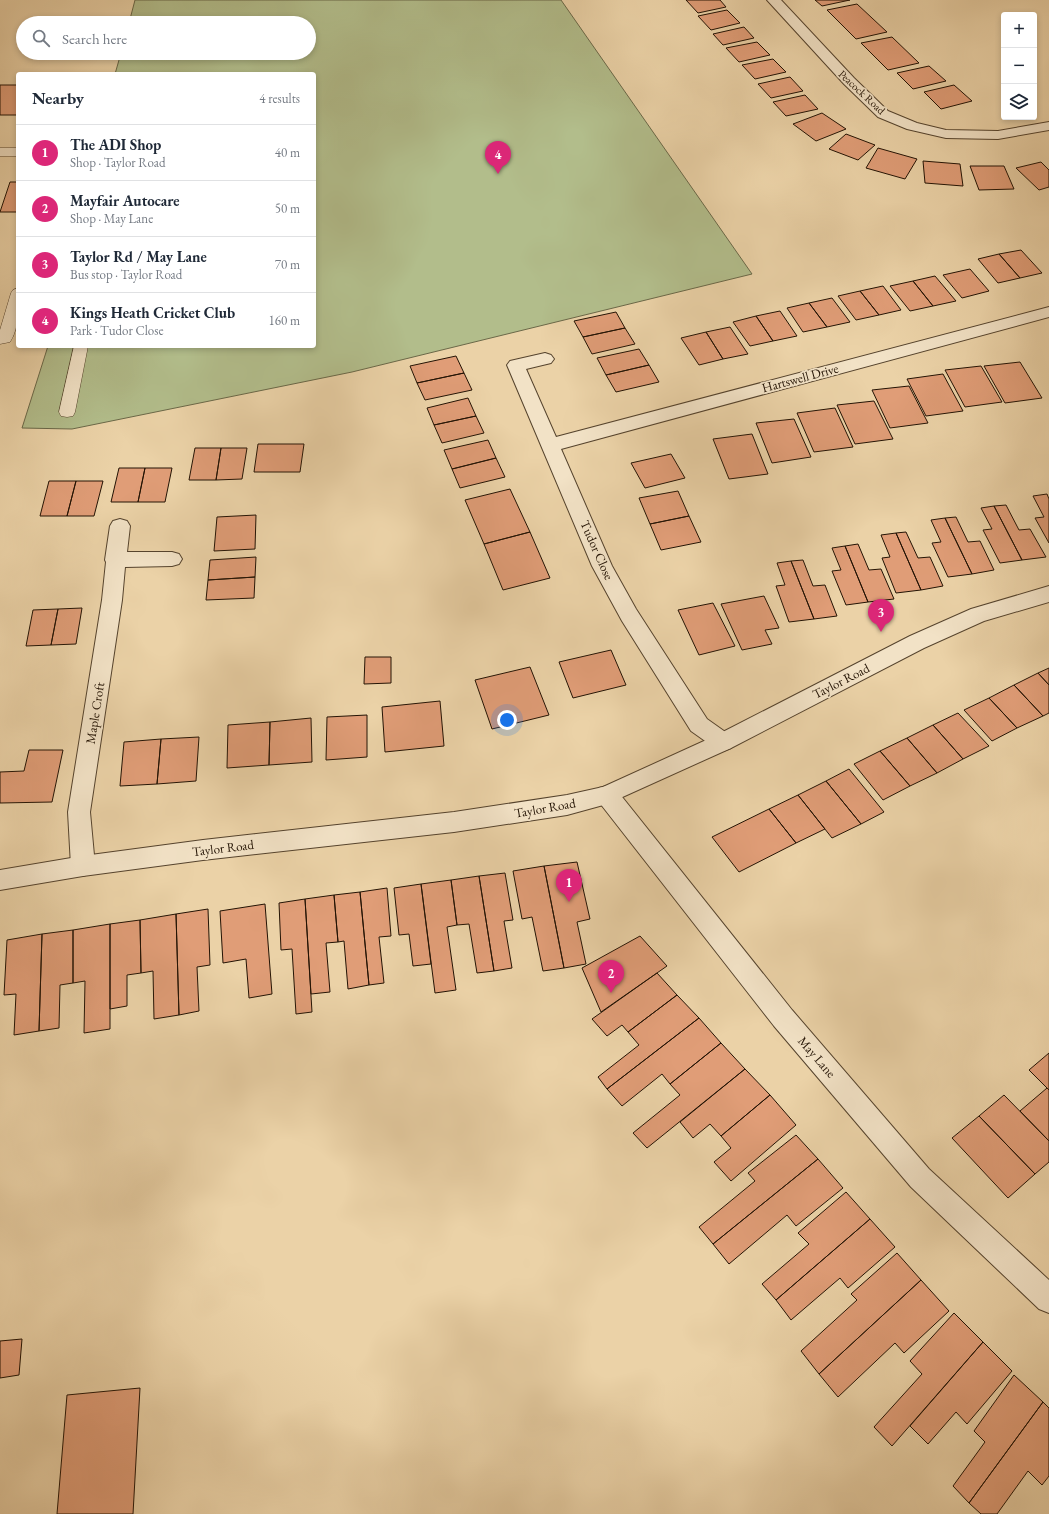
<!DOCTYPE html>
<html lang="en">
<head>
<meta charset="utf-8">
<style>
  body { margin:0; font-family:"EB Garamond",serif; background:#f6f6f7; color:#1f2937 }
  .controls { position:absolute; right:12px; top:12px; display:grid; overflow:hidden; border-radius:4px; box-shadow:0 2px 6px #0003 }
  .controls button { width:36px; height:36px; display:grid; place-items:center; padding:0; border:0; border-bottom:1px solid #e0e1e3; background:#fff; color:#1f2937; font:20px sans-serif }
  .you { position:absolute; left:507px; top:720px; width:14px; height:14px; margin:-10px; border:3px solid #fff; border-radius:50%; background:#1a73e8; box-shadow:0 0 0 6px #1a73e833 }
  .badge { display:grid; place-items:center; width:26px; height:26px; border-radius:50%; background:#db2777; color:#fff; font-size:13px; font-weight:700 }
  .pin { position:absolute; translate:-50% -33px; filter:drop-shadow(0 1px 2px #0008) }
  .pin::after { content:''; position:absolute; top:21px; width:14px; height:12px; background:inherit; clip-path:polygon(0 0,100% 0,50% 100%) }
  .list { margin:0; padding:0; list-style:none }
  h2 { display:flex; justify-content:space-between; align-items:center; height:52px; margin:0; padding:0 16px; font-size:17px }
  h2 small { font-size:13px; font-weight:400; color:#747a83 }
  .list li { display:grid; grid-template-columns:26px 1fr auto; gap:12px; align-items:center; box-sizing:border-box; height:56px; padding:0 16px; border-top:1px solid #e0e1e3 }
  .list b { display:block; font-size:15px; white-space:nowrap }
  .list p { margin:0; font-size:13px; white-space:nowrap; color:#747a83 }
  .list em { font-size:13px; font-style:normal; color:#747a83 }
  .icon { flex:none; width:22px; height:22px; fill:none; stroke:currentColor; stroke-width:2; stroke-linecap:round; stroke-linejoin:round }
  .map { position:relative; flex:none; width:1049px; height:1514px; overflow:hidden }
  .search { position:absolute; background:#fff; box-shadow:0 2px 6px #0003; left:16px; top:16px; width:300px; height:44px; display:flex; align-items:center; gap:10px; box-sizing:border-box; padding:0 14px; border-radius:22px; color:#747a83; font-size:15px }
  .panel { position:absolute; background:#fff; box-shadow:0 2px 6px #0003; left:16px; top:72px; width:300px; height:276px; border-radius:4px }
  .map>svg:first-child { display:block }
</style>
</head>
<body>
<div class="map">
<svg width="1049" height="1514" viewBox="0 0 1049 1514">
  <rect width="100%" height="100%" fill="#ebd2a7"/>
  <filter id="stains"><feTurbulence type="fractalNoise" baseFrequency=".005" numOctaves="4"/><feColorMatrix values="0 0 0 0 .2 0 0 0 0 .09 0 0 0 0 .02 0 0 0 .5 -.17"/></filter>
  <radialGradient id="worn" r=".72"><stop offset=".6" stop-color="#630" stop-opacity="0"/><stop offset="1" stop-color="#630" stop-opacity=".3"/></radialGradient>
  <path fill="#b2bd8b" stroke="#6a6848" d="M135 0H561L752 274 352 372 72 429 22 428 48 346H314V74H115L121 53H309V23H129Z"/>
  <path fill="#e09d77" stroke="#231304" d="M686 0H720L726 7 698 13Z
    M815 0H850L822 6Z
    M857 4 887 32 856 39 827 10Z
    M727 10 740 23 711 30 698 16Z
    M744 27 754 38 723 45 713 34Z
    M892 37 919 63 888 70 861 43Z
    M757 42 770 55 739 62 726 48Z
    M773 59 786 72 755 79 742 65Z
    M929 66 946 81 913 89 897 73Z
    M790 77 803 91 771 98 758 84Z
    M0 85H18V115H0Z
    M954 85 972 101 941 109 924 92Z
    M805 95 818 109 786 116 773 102Z
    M822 113 846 129 816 141 793 124Z
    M846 134 875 145 858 160 829 149Z
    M878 148 917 159 905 179 866 168Z
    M923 161 960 164 963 186 925 183Z
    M1041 162 1049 170V187L1039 190 1016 168Z
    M970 166H1004L1014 189 979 190Z
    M10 182H18V212H0Z
    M1021 250 1042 273 1020 278 999 254Z
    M999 254 1020 278 998 283 978 259Z
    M970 269 989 291 962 298 943 275Z
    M935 276 956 301 933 306 913 281Z
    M913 281 933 306 910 311 890 286Z
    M883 286 901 310 879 315 860 291Z
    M860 291 879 315 856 320 838 296Z
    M832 298 850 322 827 327 809 303Z
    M809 303 827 327 803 332 787 308Z
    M780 311 797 336 773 341 756 316Z
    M616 312 625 328 583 337 574 321Z
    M756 316 773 341 750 346 733 322Z
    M730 327 748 354 723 359 706 332Z
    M625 328 635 344 592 354 583 337Z
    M706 332 723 359 699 365 681 338Z
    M639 349 649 365 606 375 597 358Z
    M456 356 464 373 417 383 410 366Z
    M1020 362 1042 398 1005 403 984 366Z
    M649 365 659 382 616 392 606 375Z
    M981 366 1002 402 965 407 945 370Z
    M464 373 472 390 425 400 417 383Z
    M943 374 963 411 926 416 907 379Z
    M909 386 928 423 890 428 872 390Z
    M468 398 476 416 434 425 427 408Z
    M874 401 893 439 855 444 837 405Z
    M835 408 853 447 814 452 797 413Z
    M476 416 484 433 442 443 434 425Z
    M794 419 811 457 772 463 756 423Z
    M752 434 768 474 729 479 713 439Z
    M488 440 496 458 452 469 444 450Z
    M258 444H304L300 472H254Z
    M195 448H221L216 480H189Z
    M221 448H247L242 479 216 480Z
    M671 454 685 478 645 488 631 463Z
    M496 458 505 477 460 488 452 469Z
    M119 468H145L138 502H111Z
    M145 468H172L165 502H138Z
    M49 481H76L67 516H40Z
    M76 481H103L94 516H67Z
    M510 489 530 532 484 544 465 500Z
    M678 491 689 516 650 524 639 498Z
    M1047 494 1049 499V543L1035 518 1044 517 1033 496Z
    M1006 505 1019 530 1030 529 1046 557 1022 560 994 506Z
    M994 506 1022 560 1000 563 983 530 992 529 981 508Z
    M256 515 255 549 214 551 217 517Z
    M689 516 701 542 661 550 650 524Z
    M956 517 968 542 980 541 994 570 972 574 945 518Z
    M945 518 972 574 948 577 932 543 941 542 931 520Z
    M530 532 550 578 503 590 484 544Z
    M906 532 918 558 930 557 943 586 921 590 896 533Z
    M896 533 921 590 896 593 882 558 890 557 881 535Z
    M858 544 869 570 881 569 894 599 868 602 845 546Z
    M845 546 868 602 846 605 832 571 841 570 832 548Z
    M256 557 255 577 208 580 210 560Z
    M803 560 813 586 825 585 837 616 814 619 791 561Z
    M791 561 814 619 789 622 776 586 785 585 777 563Z
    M255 577 254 598 206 600 208 580Z
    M764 596 779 628 765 630 772 644 742 650 721 604Z
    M713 603 735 646 699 655 678 610Z
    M82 608 76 644 51 645 58 609Z
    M58 609 51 645 26 646 33 610Z
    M611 650 626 685 573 698 559 662Z
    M365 657H391V683L364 684Z
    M530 667 549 715 492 729 475 680Z
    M1049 668V685L1038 673Z
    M1038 673 1049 685V713L1043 716 1014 685Z
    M1014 685 1043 716 1017 728 989 698Z
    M989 698 1017 728 992 741 964 710Z
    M440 701 444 746 385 752 382 707Z
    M958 713 989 746 963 759 933 725Z
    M367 715V757L326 760 327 717Z
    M311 718 312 762 269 765 270 722Z
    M270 722 269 765 227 768 228 725Z
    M933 725 963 759 937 773 907 738Z
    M199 737 196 781 157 784 161 739Z
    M907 738 937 773 910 786 880 751Z
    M161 739 157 784 120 786 124 742Z
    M29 750H63L52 802 0 803V772L24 771Z
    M880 751 910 786 883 800 854 764Z
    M849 769 884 812 861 824 826 781Z
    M826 781 861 824 832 838 798 795Z
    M798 795 825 829 796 843 769 809Z
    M769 809 796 843 739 872 712 837Z
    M577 862 590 919 577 922 586 964 564 968 544 866Z
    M544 866 564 968 543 971 532 917 522 919 513 871Z
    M505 873 513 920 504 921 512 968 494 971 479 876Z
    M479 876 494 971 477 973 469 924 457 925 451 880Z
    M451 880 457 925 447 927 456 990 435 993 421 884Z
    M421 884 431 964 413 966 409 934 399 935 394 888Z
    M387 888 391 936 379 937 384 983 369 985 360 892Z
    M360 892 369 985 348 989 344 941 338 942 334 895Z
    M334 895 338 942 326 943 330 992 311 994 305 899Z
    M305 899 312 1012 296 1014 292 949 281 950 279 903Z
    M265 904 272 994 249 998 246 959 223 963 220 911Z
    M208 909 210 965 197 967 199 1011 179 1015 176 914Z
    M176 914 179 1015 154 1019 153 971 141 973 140 920Z
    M140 920 141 973 127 975V1006L110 1009V924Z
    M110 924V1029L84 1033 85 981 73 983V930Z
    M73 930V983L60 985 59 1028 39 1031 42 934Z
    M42 934 39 1031 14 1035 16 994 4 995 7 940Z
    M640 936 667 966 601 1012 582 968Z
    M657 973 677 995 628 1032 622 1025 607 1036 592 1019Z
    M677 995 699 1018 607 1089 598 1077 639 1045 628 1032Z
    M699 1018 721 1043 670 1084 662 1074 622 1106 607 1089Z
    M721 1043 745 1069 647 1148 633 1133 680 1095 670 1084Z
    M1049 1053V1090L1029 1070Z
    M745 1069 770 1095 721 1136 710 1124 693 1138 680 1122Z
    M1047 1088 1049 1090V1141L1020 1111Z
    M770 1095 796 1125 731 1181 714 1162 731 1148 721 1136Z
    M1004 1095 1049 1141V1162L1035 1174 979 1116Z
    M979 1116 1035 1174 1008 1198 952 1138Z
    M796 1135 818 1159 713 1244 699 1227 755 1181 748 1173Z
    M818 1159 843 1188 796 1226 787 1215 729 1264 713 1244Z
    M846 1192 870 1219 776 1300 762 1284 809 1244 798 1233Z
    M870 1219 895 1247 848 1288 840 1278 791 1320 776 1300Z
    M897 1253 921 1280 819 1374 801 1351 857 1300 851 1294Z
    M921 1280 949 1311 904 1353 895 1343 838 1397 819 1374Z
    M954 1313 983 1342 892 1446 874 1427 922 1374 910 1361Z
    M22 1339 19 1375 0 1378V1341Z
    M983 1342 1012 1371 967 1424 956 1412 928 1444 910 1426Z
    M1014 1375 1043 1402 969 1503 953 1486 985 1442 974 1431Z
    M140 1388 133 1514H57L67 1395Z
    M1043 1402 1049 1408V1476L1042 1485 1028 1471 997 1514H981L969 1503Z"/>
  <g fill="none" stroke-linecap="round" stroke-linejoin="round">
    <defs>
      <path id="service" d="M0 148H18V156H0Z
        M18 288C18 306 20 327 10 342L0 344V330L11 293 13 290Z
        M74 346H88L75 412 73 416 67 417 61 416 59 412Z"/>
      <path id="minor" d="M767 0H781L854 78 888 111 917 123 946 130 998 131 1049 122V130L998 139 946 138 907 129 878 117 844 84Z
        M1049 307V317L561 449 612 566 636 609 707 719 731 736 734 742 731 748 723 751 715 748 691 731 622 621 592 566 507 365 510 361 545 353 551 355 554 359 551 363 526 369 556 437Z
        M120 519 127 521 130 526 127 552H172L179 554 182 559 179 564 172 566 125 567 122 600 90 812 95 866 91 873 83 876 75 873 71 866 68 812 102 600 106 562 105 560 110 526 113 521Z
        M607 786 615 788 792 1010 929 1169 1049 1280V1313L1039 1309 911 1187 774 1026 599 802 596 795 599 788Z"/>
      <path id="tertiary" d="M1049 586V602L984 621 924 648 731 748 607 804 567 815 454 832 203 860 83 876 0 890V870L83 856 203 840 454 812 567 795 603 787 715 736 910 636 971 609Z"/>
    </defs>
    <use href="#service" stroke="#55432d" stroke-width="1"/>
    <use href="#minor" stroke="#55432d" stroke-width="2"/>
    <use href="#tertiary" stroke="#55432d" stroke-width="2"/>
    <use href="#service" fill="#f2e2c6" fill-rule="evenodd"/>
    <use href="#minor" fill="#f2e2c6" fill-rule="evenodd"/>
    <use href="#tertiary" fill="#f2e2c6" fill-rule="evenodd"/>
  </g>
  <g text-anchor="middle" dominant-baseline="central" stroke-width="3.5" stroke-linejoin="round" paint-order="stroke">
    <g font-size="11" fill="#231304" stroke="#f2e2c6">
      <text transform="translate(862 92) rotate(43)">Peacock Road</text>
    </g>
    <g font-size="13" fill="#231304" stroke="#f2e2c6">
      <text transform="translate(800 378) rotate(-15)">Hartswell Drive</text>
      <text transform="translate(597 550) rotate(66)">Tudor Close</text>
      <text transform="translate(841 681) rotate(-27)">Taylor Road</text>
      <text transform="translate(95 713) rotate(-81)">Maple Croft</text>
      <text transform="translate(545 808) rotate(-10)">Taylor Road</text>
      <text transform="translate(223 848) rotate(-7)">Taylor Road</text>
      <text transform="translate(817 1057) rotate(49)">May Lane</text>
    </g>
  </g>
  <rect width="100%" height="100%" filter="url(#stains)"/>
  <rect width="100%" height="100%" fill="url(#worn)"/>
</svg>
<div class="controls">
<button>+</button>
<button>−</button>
<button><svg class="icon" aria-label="layers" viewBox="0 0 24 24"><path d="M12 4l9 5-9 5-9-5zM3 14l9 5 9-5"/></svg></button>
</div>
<div class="you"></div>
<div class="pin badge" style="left:569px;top:902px">1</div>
<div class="pin badge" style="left:611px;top:993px">2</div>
<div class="pin badge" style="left:881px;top:632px">3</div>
<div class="pin badge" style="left:498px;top:174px">4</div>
<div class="search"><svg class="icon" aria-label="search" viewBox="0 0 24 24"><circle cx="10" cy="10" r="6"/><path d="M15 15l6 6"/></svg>Search here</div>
<section class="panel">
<h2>Nearby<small>4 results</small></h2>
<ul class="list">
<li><span class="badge">1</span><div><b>The ADI Shop</b><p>Shop · Taylor Road</p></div><em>40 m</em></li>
<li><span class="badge">2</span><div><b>Mayfair Autocare</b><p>Shop · May Lane</p></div><em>50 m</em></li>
<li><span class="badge">3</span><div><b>Taylor Rd / May Lane</b><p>Bus stop · Taylor Road</p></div><em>70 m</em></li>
<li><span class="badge">4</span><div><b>Kings Heath Cricket Club</b><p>Park · Tudor Close</p></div><em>160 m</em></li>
</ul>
</section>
</div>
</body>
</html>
